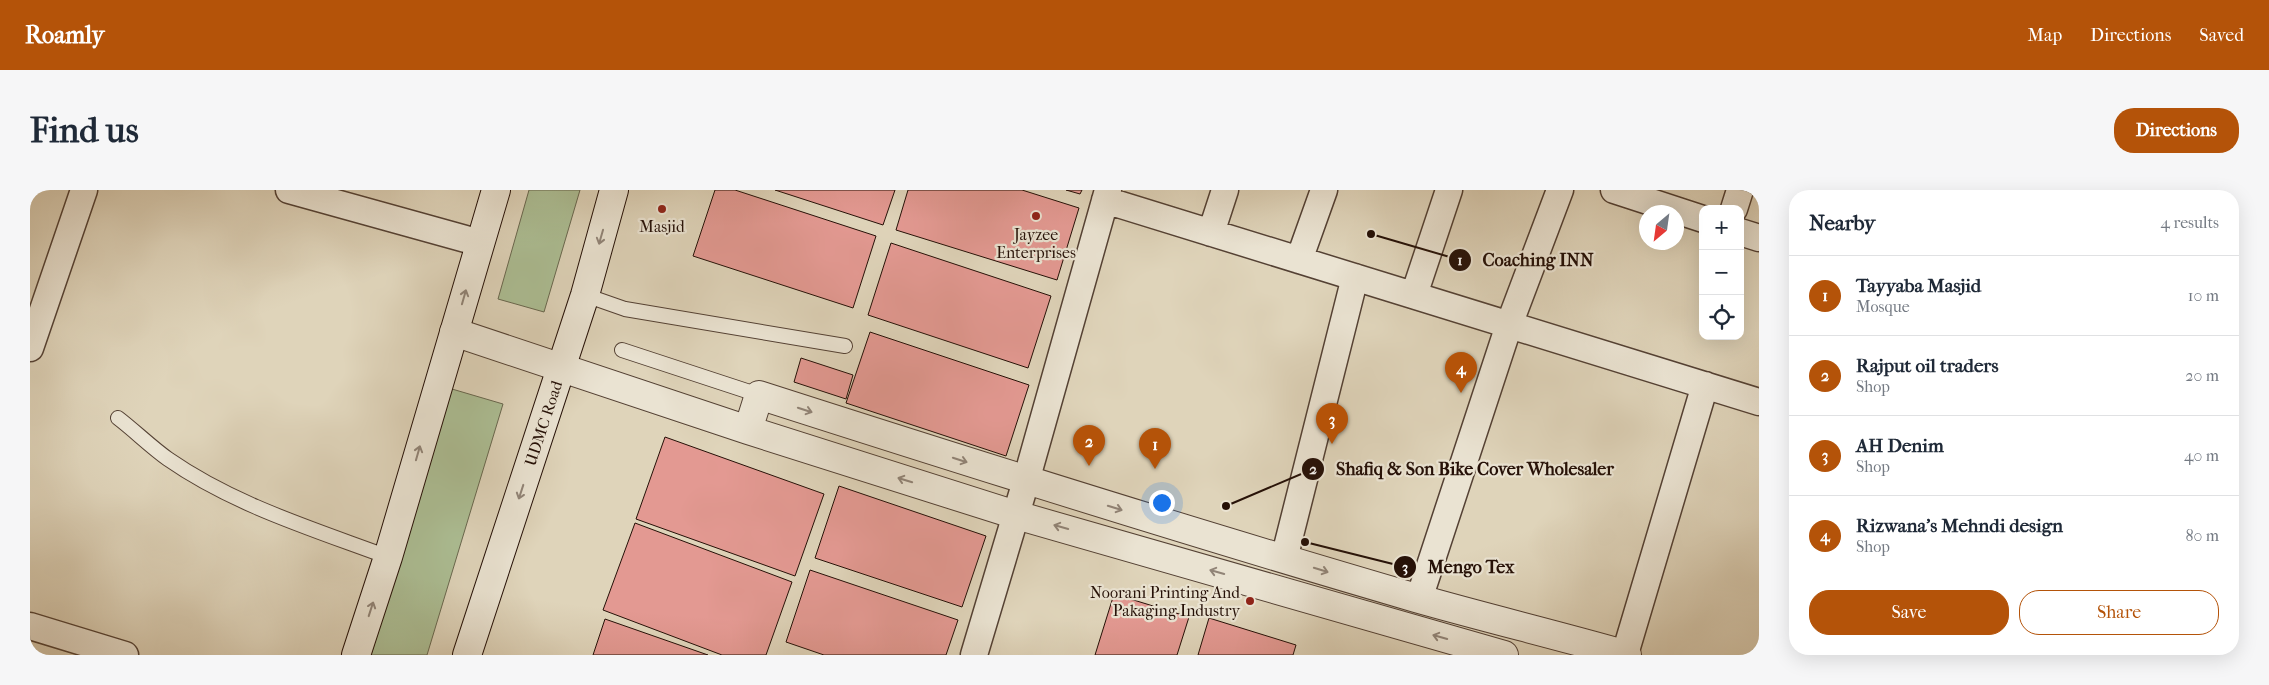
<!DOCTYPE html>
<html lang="en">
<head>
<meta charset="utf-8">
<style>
  body { margin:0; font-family:"IM FELL French Canon",serif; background:#f6f6f7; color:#1f2937 }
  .controls { position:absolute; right:15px; top:15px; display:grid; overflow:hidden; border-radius:10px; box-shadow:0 5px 20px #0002 }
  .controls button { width:45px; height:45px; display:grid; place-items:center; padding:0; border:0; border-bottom:1px solid #e0e1e3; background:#fff; color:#1f2937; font:25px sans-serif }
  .compass { position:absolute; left:1609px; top:15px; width:45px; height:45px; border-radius:50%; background:#fff; box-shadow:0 5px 20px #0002; rotate:209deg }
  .you { position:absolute; left:1131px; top:312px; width:18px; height:18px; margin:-12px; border:4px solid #fff; border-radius:50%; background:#1a73e8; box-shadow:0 0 0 8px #1a73e833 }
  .badge { display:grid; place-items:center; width:32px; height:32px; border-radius:50%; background:#b45309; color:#fff; font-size:16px; font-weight:700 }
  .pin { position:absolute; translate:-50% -41px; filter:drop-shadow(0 1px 2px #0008) }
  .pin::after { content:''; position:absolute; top:26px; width:18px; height:15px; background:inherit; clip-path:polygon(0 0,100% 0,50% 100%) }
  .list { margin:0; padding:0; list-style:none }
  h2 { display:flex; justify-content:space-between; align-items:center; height:65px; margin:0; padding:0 20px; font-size:21px }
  h2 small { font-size:16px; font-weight:400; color:#747a83 }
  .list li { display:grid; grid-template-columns:32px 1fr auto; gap:15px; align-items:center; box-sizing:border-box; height:80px; padding:0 20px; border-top:1px solid #e0e1e3 }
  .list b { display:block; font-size:19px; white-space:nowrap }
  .list p { margin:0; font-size:16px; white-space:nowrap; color:#747a83 }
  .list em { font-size:16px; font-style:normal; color:#747a83 }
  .actions { display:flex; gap:10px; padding:15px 20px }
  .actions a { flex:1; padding:11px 0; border:1px solid #b45309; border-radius:20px; text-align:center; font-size:18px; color:#b45309 }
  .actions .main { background:#b45309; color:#fff }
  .icon { flex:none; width:28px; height:28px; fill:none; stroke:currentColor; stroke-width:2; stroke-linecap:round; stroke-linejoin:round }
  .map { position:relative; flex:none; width:1729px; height:465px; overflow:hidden; border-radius:20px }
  header { display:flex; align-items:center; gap:30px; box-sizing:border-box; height:70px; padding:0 25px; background:#b45309; color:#fff }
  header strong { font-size:24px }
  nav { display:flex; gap:28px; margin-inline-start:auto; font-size:18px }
  .intro { display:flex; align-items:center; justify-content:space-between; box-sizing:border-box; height:120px; padding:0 30px }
  h1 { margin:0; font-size:35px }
  .button { padding:12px 22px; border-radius:20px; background:#b45309; color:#fff; font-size:18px; font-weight:700 }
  main { display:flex; gap:30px; padding:0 30px }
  aside { flex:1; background:#fff; border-radius:20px; box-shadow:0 5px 20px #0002 }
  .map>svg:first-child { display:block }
</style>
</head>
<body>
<header>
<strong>Roamly</strong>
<nav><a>Map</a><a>Directions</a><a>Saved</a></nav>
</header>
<div class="intro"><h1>Find us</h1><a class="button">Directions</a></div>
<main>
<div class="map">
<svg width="1729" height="465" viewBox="0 0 1729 465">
  <rect width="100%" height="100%" fill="#dfd4ba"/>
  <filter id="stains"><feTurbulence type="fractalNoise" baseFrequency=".004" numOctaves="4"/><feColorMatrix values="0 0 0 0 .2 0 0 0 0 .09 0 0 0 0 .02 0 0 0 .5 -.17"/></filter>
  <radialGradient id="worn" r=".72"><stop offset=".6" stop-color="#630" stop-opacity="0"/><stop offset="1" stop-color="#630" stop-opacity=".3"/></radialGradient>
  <path fill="#acbe94" stroke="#68674e" d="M499 0H550L514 122 468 109Z
    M422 199 473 214 397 465H341Z"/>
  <path fill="#e39992" stroke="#251007" d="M685 0H705L846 46 823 118 663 66Z
    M745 0H865L853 35Z
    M878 0H992L1049 18 1027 90 866 40Z
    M1036 0H1052L1050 4Z
    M861 53 1021 106 998 178 838 125Z
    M840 142 999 195 976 266 816 213Z
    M771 168 823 185 816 209 764 192Z
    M635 247 794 304 765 386 606 329Z
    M809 296 956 346 932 417 785 368Z
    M605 333 762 392 736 465H692L573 420Z
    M780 380 928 430 916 465H794L756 452Z
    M1084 404 1159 427 1147 465H1065Z
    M1179 428 1266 455 1263 465H1168Z
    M575 429 678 465H563Z"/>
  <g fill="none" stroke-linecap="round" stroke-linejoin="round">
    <defs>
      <path id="service" d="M555 105 595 119 815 156
        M592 160 729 205
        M88 228C105 241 121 257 138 269 204 315 283 339 358 367"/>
      <path id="minor" d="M259 0 450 53
        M1584 0 1673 29
        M1075 10 1729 212
        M1704 19 1710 0
        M1710 42 1729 48
        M1181 43 1195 0
        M1269 70 1294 0
        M1384 105 1419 0
        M0 158 54 0
        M1254 369 1325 87
        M1389 409 1479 135 1530 0
        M0 436 95 465
        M1595 464 1675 195
        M944 465 996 291 1078 0"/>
      <path id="tertiary" d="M424 142 718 240 986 325 1474 465
        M718 240 729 205C947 275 1166 344 1386 408 1456 428 1527 445 1597 465"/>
      <g id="secondary">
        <path d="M326 465 358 367 466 0"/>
        <path id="s1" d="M437 465 555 105 584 0"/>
      </g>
    </defs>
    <use href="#service" stroke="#544134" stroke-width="16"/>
    <use href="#minor" stroke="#544134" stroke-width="29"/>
    <use href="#tertiary" stroke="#544134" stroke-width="30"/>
    <use href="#secondary" stroke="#251007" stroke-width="30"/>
    <use href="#service" stroke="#eae3d2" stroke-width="14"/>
    <use href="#minor" stroke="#eae3d2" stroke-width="26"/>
    <use href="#tertiary" stroke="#eae3d2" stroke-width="28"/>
    <use href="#secondary" stroke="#eae3d2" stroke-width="28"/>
  </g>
  <defs><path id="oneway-shaft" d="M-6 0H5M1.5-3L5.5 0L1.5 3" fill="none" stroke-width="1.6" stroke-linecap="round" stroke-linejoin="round" transform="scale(1.25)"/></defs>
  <g stroke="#918477">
    <use href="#oneway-shaft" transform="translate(571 47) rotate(106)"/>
    <use href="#oneway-shaft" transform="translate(434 107) rotate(-74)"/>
    <use href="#oneway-shaft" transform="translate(775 220) rotate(18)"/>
    <use href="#oneway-shaft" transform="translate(388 263) rotate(-74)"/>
    <use href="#oneway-shaft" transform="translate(930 270) rotate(18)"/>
    <use href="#oneway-shaft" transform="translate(875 290) rotate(-163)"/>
    <use href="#oneway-shaft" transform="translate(491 302) rotate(108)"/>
    <use href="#oneway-shaft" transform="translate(1085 318) rotate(17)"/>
    <use href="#oneway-shaft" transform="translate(1031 337) rotate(-164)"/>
    <use href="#oneway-shaft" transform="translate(1291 380) rotate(17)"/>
    <use href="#oneway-shaft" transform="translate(1187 382) rotate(-164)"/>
    <use href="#oneway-shaft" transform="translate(341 419) rotate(-72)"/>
    <use href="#oneway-shaft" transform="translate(1410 447) rotate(-164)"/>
  </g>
  <g fill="#8f2418" stroke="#eae3d2" stroke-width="2">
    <circle cx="632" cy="19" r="5"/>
    <circle cx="1006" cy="26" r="5"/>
    <circle cx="1220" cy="411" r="5"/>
  </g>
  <g text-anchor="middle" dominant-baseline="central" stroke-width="4.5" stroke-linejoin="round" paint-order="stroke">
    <g font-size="16" fill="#251007" stroke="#eae3d2">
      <text x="632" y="36">Masjid</text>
      <text x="1006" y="44">Jayzee<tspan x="1006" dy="18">Enterprises</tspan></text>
      <text x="1210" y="402" text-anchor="end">Noorani Printing And<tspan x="1210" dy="18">Pakaging Industry</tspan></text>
    </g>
    <g font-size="16" fill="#251007" stroke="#eae3d2">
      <text stroke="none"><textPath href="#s1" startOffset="244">UDMC Road</textPath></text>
    </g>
  </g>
  <path fill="none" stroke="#251007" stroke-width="2" d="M1341 44L1430 70M1196 316L1283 279M1275 352L1375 377"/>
  <g fill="#251007" stroke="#eae3d2" stroke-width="2">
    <circle cx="1341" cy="44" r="5"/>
    <circle cx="1196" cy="316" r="5"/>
    <circle cx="1275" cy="352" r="5"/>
    <circle cx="1430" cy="70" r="12"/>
    <circle cx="1283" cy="279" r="12"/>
    <circle cx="1375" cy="377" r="12"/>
  </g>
  <g font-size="15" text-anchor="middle" font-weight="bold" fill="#fff">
    <text x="1430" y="75">1</text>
    <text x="1283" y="284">2</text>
    <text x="1375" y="382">3</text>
  </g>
  <g font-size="18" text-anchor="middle" font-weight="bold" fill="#251007" stroke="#eae3d2" stroke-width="4.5" stroke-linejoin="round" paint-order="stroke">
    <text x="1508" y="76">Coaching INN</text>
    <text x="1445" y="285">Shafiq &amp; Son Bike Cover Wholesaler</text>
    <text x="1441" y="383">Mengo Tex</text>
  </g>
  <rect width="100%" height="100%" filter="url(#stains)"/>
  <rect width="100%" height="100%" fill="url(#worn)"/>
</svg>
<div class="controls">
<button>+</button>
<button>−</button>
<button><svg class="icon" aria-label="locate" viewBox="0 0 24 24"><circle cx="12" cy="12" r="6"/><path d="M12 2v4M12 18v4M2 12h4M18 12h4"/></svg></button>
</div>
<svg class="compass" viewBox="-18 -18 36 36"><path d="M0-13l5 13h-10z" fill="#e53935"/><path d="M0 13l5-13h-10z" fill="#747a83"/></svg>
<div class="you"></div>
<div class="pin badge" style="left:1125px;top:279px">1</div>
<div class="pin badge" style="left:1059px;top:276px">2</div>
<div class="pin badge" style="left:1302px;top:254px">3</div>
<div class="pin badge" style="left:1431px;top:203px">4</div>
</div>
<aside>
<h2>Nearby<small>4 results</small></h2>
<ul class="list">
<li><span class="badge">1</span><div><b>Tayyaba Masjid</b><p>Mosque</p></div><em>10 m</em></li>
<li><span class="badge">2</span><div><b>Rajput oil traders</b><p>Shop</p></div><em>20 m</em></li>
<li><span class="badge">3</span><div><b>AH Denim</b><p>Shop</p></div><em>40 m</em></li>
<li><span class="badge">4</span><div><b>Rizwana's Mehndi design</b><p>Shop</p></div><em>80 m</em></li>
</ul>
<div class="actions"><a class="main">Save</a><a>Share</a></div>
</aside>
</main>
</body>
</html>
